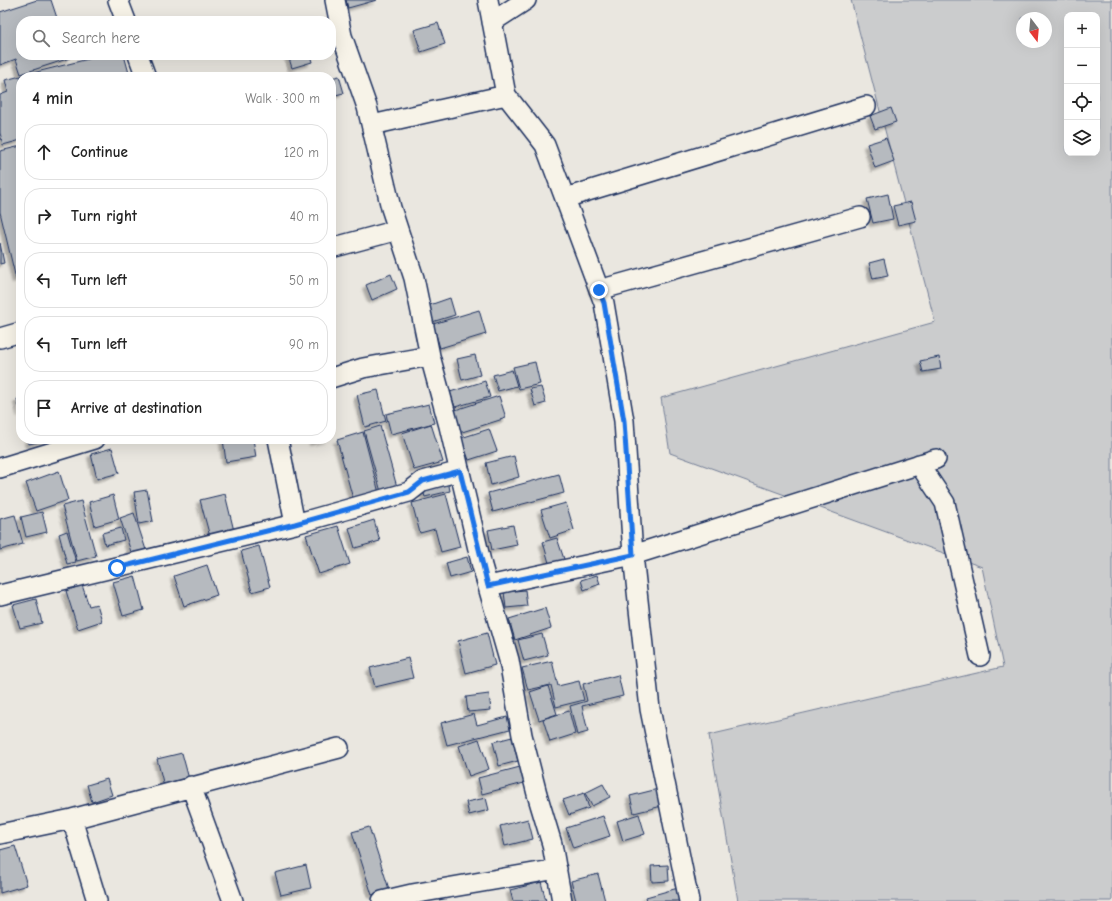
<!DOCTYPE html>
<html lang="en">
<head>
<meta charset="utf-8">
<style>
  body { margin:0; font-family:"Comic Neue",sans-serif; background:#f6f6f6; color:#222 }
  .controls { position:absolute; right:12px; top:12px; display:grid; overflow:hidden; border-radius:8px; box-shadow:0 4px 16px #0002 }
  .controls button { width:36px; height:36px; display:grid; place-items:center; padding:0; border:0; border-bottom:1px solid #e0e0e0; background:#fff; color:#222; font:20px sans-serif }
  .compass { position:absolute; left:1016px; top:12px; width:36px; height:36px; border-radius:50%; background:#fff; box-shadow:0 4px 16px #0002; rotate:164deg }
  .stop { position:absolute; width:12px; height:12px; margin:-9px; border:3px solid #1a73e8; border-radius:50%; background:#fff }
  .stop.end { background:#1a73e8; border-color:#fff; box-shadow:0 1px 4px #0008 }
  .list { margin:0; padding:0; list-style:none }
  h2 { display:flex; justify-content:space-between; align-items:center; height:52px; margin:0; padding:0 16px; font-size:17px }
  h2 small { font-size:13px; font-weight:400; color:#767676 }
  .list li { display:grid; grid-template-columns:26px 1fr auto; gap:12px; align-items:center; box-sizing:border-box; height:56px; margin:0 8px 8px; padding:0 8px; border:1px solid #e0e0e0; border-radius:16px }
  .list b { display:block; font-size:15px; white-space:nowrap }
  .list em { font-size:13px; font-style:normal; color:#767676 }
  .icon { flex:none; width:22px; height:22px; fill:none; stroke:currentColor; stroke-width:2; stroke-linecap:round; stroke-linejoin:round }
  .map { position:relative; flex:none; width:1112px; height:901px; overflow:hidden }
  .search { position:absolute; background:#fff; box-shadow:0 4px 16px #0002; left:16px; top:16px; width:320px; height:44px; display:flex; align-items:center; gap:10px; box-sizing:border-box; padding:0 14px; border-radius:16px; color:#767676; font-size:15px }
  .panel { position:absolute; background:#fff; box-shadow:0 4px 16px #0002; left:16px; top:72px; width:320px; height:372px; border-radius:16px }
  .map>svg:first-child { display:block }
</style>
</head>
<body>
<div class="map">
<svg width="1112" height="901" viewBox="0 0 1112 901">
  <defs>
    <filter id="shadow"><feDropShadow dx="-3.5" dy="3.5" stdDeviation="1" flood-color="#0004"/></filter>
  </defs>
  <rect width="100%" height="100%" fill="#eae7e0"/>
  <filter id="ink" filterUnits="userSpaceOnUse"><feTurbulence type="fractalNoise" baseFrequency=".025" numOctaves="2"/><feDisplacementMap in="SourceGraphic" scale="8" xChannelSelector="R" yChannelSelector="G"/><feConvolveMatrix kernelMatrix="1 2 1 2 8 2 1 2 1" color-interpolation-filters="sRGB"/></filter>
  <g filter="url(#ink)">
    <path fill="#cbcccd" stroke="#737e96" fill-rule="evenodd" d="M851 0H1112V901H738L709 735 1003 667 982 567 670 453 661 398 935 322ZM1067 15H1097V153H1067ZM1022 18H1046V42H1022Z"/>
    <path fill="#b6babf" stroke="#1b2f5e" filter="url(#shadow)" d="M37 0H51L58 21H21V55H69L70 58 21 74 16 59 0 65V12Z
      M346 0H377L348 8Z
      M438 23 445 44 421 52 414 30Z
      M104 55H124L130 77H21V140L3 145 0 133V95L8 92 5 80Z
      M288 55H310L312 62 292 68Z
      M339 76 344 93 331 96V78Z
      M891 108 896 122 875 129 870 116Z
      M886 138 894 161 875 168 867 144Z
      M21 146V277L16 279 0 212V151Z
      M888 194 893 219 873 223 867 199Z
      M911 202 916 221 898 225 893 206Z
      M0 243 4 263 0 264Z
      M884 259 888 276 873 279 869 263Z
      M391 274 397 289 372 300 366 285Z
      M450 298 455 315 432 322 427 306Z
      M479 310 486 334 440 348 433 324Z
      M475 355 480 375 462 380 457 359Z
      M939 357 941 369 923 372 920 361Z
      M535 362 540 384 519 389 513 367Z
      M512 370 517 386 498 391 493 375Z
      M485 381 490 397 455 407 450 392Z
      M541 387 546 403 535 406 530 389Z
      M378 390 386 421 365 427 357 395Z
      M499 396 506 418 456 434 449 412Z
      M21 398V413L17 399Z
      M429 404 434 423 391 434 386 414Z
      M431 424 443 462 414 470 402 433Z
      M380 426 397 487 381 492 364 431Z
      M489 429 497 451 469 460 461 438Z
      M363 432 379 493 353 499 337 440Z
      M28 439H49L29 444Z
      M223 439H253L256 457 226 462Z
      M313 439H327L313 442Z
      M112 448 119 473 97 479 91 454Z
      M514 456 519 477 491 485 486 463Z
      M59 471 68 500 36 511 26 483Z
      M559 474 564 493 493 512 488 493Z
      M448 480 450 491 425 497 422 487Z
      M147 490 153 521 139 524 134 492Z
      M225 494 234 531 210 537 200 500Z
      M446 494 460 547 441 552 435 529 420 533 412 503Z
      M113 495 119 519 95 526 89 502Z
      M81 501 96 556 77 561 62 506Z
      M566 503 574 530 550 538 541 510Z
      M42 512 47 532 26 537 21 517Z
      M134 513 146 550 132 555 120 518Z
      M15 515 23 544 0 550V519Z
      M374 520 380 541 355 548 349 528Z
      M513 525 517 545 492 550 488 530Z
      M338 526 350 564 319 574 306 535Z
      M121 528 124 540 105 545 102 533Z
      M67 531 76 562 67 564 59 534Z
      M557 538 566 565 551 570 543 542Z
      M259 546 270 587 252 592 241 551Z
      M467 557 471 572 450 578 446 563Z
      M207 565 217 595 184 606 174 576Z
      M597 575 600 584 584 590 581 580Z
      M135 576 144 610 123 616 113 582Z
      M82 585 89 606 97 604 102 621 78 629 66 591Z
      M525 590 527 606 506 608 504 592Z
      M36 599 42 623 20 628 13 605Z
      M545 608 551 628 515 640 509 619Z
      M487 633 495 665 466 673 458 641Z
      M542 634 548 655 524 661 518 640Z
      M408 658 413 678 375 687 370 668Z
      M552 661 558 686 579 681 584 700 556 707 551 685 528 690 522 668Z
      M618 675 623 696 582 706 588 732 577 735 570 706 587 701 583 684Z
      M548 686 557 714 539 720 530 692Z
      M489 694 491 710 468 712 466 697Z
      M569 711 575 734 550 742 543 719Z
      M474 714 477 725 507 717 510 729 447 745 441 723Z
      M512 737 518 761 499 766 493 742Z
      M479 739 489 769 469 776 459 746Z
      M182 753 189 779 164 786 157 759Z
      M520 767 524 783 482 794 478 778Z
      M107 779 112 795 92 802 87 785Z
      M603 784 610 797 592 806 585 793Z
      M658 789 662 806 634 813 630 796Z
      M584 793 589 808 569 815 563 800Z
      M486 798 489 810 469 815 466 802Z
      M639 814 645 834 623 841 617 821Z
      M603 816 610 836 573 848 566 828Z
      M528 819 533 839 505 846 500 826Z
      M369 827 389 889 372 895 352 832Z
      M15 846 27 885 0 893V850Z
      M306 865 311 888 281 895 275 873Z
      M668 865 669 881 652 882 651 866Z
      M598 874 605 901H576L571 881Z
      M541 882 546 901H513L510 890Z
      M678 888 681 901H647L646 897Z"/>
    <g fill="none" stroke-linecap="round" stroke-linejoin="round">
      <defs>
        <path id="street" d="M118 0 126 21
          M335 0 342 36 367 107 391 208 414 278 430 356 449 426 482 566 509 660 522 735 537 794 552 844 562 901
          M488 0 506 95 545 145 604 303 624 421 633 555 650 709 689 901
          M492 22 526 0
          M138 55 146 77
          M372 125 506 95
          M565 198 866 106
          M331 248 398 230
          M599 290 860 217
          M0 338 21 332
          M331 378 363 368 430 356
          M278 439 295 524
          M919 464 945 503 980 656
          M0 468 95 439
          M488 586 633 555 936 459
          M0 595 295 524 409 492 423 481 460 471
          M191 786 233 901
          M72 819 97 901
          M0 834 72 819 339 748
          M382 901 412 894 557 869"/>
      </defs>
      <use href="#street" stroke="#1b2f5e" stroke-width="22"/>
      <use href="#street" stroke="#f7f3e8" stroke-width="19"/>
    </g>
  </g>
  <g fill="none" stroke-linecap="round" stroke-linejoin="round" filter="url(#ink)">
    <path stroke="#1a73e8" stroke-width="5" d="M117 568 295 524 409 492 423 481 460 471 488 586 633 555 624 421 604 303 599 290"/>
  </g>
</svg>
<div class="controls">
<button>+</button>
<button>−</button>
<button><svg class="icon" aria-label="locate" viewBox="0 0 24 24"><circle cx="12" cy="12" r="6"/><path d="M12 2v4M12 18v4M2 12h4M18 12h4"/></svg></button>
<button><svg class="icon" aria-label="layers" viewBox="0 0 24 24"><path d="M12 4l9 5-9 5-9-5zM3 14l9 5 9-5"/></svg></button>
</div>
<svg class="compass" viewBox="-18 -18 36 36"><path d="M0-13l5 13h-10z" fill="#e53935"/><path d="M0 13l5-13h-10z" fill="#767676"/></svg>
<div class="stop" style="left:117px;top:568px"></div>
<div class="stop end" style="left:599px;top:290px"></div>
<div class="search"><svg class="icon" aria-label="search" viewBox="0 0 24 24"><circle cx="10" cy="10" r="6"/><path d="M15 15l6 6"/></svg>Search here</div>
<section class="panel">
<h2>4 min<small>Walk · 300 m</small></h2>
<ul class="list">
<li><svg class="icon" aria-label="ahead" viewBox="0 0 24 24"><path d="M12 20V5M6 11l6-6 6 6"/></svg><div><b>Continue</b></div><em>120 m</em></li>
<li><svg class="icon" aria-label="right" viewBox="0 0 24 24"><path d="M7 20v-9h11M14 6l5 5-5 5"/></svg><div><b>Turn right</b></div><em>40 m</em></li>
<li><svg class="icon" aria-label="left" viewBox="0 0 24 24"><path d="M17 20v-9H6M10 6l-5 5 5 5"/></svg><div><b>Turn left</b></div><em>50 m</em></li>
<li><svg class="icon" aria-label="left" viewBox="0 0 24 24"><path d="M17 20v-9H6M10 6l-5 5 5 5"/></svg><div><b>Turn left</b></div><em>90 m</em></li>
<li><svg class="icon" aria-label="arrive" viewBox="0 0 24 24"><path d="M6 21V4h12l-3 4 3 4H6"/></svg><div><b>Arrive at destination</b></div></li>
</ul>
</section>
</div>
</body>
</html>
